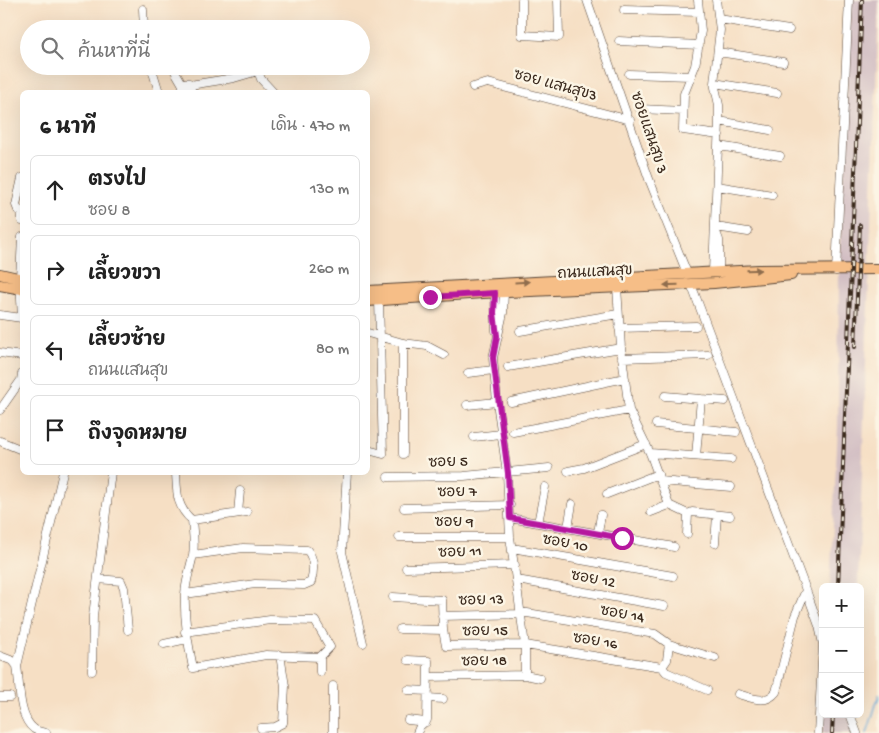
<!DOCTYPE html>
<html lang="th">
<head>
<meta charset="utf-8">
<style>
  body { margin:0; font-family:"Gochi Hand","Playpen Sans Thai",sans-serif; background:#f6f6f6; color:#222 }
  .controls { position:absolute; right:15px; bottom:15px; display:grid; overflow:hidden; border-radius:8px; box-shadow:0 5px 20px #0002 }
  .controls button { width:45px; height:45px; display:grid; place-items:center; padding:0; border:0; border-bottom:1px solid #e0e0e0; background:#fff; color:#222; font:25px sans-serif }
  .stop { position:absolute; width:15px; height:15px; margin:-11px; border:4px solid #b5179e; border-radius:50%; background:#fff }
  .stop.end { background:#b5179e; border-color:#fff; box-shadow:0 1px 5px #0008 }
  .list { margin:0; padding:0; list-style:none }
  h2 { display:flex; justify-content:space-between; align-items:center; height:65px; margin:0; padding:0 20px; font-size:21px }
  h2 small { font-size:16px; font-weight:400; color:#767676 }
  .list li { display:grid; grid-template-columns:32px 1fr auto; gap:15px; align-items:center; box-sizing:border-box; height:70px; margin:0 10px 10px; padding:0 10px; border:1px solid #e0e0e0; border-radius:8px }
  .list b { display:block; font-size:19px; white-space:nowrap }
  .list p { margin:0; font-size:16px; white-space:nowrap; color:#767676 }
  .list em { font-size:16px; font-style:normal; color:#767676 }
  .icon { flex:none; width:28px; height:28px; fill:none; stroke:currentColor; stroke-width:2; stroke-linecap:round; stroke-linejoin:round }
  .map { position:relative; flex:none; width:879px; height:733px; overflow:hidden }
  .search { position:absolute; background:#fff; box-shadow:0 5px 20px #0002; left:20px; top:20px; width:350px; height:55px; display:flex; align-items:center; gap:12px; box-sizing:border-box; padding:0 18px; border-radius:28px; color:#767676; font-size:19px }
  .panel { position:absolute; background:#fff; box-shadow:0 5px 20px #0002; left:20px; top:90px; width:350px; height:385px; border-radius:8px }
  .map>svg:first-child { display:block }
</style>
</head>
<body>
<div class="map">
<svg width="879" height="733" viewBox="0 0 879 733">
  <rect width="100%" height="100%" fill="#fcf5e5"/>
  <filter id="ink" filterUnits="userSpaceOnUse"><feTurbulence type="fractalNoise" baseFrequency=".02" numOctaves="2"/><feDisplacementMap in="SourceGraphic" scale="10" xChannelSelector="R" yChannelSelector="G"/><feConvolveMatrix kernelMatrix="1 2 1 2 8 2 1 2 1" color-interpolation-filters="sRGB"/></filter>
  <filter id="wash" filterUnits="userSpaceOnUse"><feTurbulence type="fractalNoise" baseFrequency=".0096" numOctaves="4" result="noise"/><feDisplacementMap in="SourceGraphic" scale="20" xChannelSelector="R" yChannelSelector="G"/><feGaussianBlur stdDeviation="1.12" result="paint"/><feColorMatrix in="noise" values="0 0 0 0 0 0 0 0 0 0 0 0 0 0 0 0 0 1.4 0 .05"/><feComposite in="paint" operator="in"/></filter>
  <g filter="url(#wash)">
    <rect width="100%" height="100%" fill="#f6dfc4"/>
    <path fill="#d2bec3" d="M851 0H879L858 587H830L838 427 839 266Z
      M824 714H854L853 733H823Z"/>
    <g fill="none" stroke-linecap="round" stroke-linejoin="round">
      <path stroke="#60a6d6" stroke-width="2" d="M867 733 879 695"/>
    </g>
  </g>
  <g filter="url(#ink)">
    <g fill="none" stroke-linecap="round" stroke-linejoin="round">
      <defs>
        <path id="minor" d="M522 0V35L559 37 558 0
          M587 0 649 179 687 273
          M698 0 701 31 695 66 684 94 683 130 719 135
          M143 9 144 29
          M624 10 699 12
          M719 19 789 30
          M156 29 211 27 235 23
          M619 41 699 45
          M718 52 783 62
          M151 66 159 92
          M172 66 183 85
          M629 74 690 76
          M182.5 87a4.5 4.5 0 1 1 9 0a4.5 4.5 0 1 1-9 0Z
          M714 83 777 93
          M190 85 234 78 258 71 261 79 273 92
          M473 87 488 83 630 120
          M640 109 683 111
          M719 121 770 130
          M719 146 780 156
          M22 178 16 205 18 210 22 211
          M717 186 772 195
          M22 216V221
          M716 227 748 232
          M716 232 719 240V272
          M22 237 20 278 22 319
          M836 271 849 0
          M713 272 719 121V105L714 83 720 30 716 0
          M691 284 806 590 819 626 823 644
          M617 287 621 348 629 410 650 453 669 505 688 514 692 512 730 516
          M504 292 503 313 493 358 497 402 507 473 510 537 525 645V675
          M495 293 496 331
          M0 315 22 318
          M619 328 696 326
          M520 331 618 314
          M368 333 403 343 427 346 444 355
          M403 343V454
          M0 353 22 356
          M622 358 708 355
          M508 367 621 348
          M468 373 494 370
          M665 396 725 401
          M511 402 625 378
          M467 405 497 402
          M0 410 21 380 22 374
          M656 424 736 432
          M513 432 629 410
          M474 437 501 434
          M0 441 22 450
          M368 450 383 454 379 300
          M650 453 731 459
          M696 456 701 399
          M568 471 584 468 646 444
          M176 472C177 492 176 507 192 520 193 532 195 544 193 555 190 569 186 580 185 594 184 620 188 643 193 668L266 655 320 657
          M347 472 342 552 363 643
          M388 477 464 476 549 468
          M660 481 731 487
          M607 494 658 474
          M404 508 510 505
          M651 512 669 505
          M238 513 240 491
          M510 518 674 547
          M192 520 247 512
          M538 523 545 487
          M568 528 572 504
          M598 533 601 515
          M687 534 688 514
          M399 537H510
          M715 543 717 515
          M512 548 673 576
          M406 568 515 565
          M98 579 121 581 124 588 128 630
          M517 580 664 606
          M185 594 255 584 304 585 311 582C314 571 315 559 307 550L243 548 193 555
          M393 597 442 600 443 630 446 646 525 645 662 667 667 660 669 644
          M521 612 655 634 669 644 715 658
          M442 616 521 614
          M400 629 443 630
          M185 632 270 620 315 621 330 647 320 657V672
          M164 644 187 639
          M0 656 13 661 17 666C20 684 18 717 34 729 37 731 42 732 46 733
          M408 660 428 661 427 720 420 726 417 733
          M17 666 63 472
          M662 667 666 672 707 690
          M92 671 93 616 111 472
          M428 677 525 675 540 678
          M408 690 428 691
          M738 694C752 698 766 705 776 692L795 616 806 590
          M0 697H10
          M428 698 443 699
          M850 714 857 733
          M408 720 426 722
          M261 728 275 727 283 723 285 686 280 655
          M333 733V686
          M818 733 823 645"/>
        <path id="major" d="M0 274 22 279
          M0 285 22 289
          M368 291 758 270 879 269
          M368 301 483 293 714 283 791 275"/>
      </defs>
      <use href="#minor" stroke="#574537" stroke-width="9"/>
      <use href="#major" stroke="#574537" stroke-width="12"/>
      <use href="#minor" stroke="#fff" stroke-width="8"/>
      <use href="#major" stroke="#f6be87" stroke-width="10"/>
      <defs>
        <path id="rail" d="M855 347 860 225
          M838 587 862 0
          M832 733 833 714"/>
      </defs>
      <use href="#rail" stroke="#3b2a1e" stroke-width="4"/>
      <use href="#rail" stroke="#fcf5e5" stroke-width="2" stroke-dasharray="5.5" stroke-linecap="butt"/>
    </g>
    <defs><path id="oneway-solid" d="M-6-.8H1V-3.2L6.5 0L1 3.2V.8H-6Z" transform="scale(1.25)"/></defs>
    <g fill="#8f6d4d">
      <use href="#oneway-solid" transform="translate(754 270) rotate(-2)"/>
      <use href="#oneway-solid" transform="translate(522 282) rotate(-3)"/>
      <use href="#oneway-solid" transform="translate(671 285) rotate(178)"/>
    </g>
  </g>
  <g fill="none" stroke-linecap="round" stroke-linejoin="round" filter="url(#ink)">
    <path stroke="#b5179e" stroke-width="6" d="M430 297 495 293 494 313 497 336 493 358 508 473 510 518 622 538"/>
  </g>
  <g text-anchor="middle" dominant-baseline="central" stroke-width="5" stroke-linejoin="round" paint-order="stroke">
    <g font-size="15" fill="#3b2a1e" stroke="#fcf5e5">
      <text transform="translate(555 86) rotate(15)">ซอย แสนสุข3</text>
      <text transform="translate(648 133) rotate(71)">ซอยแสนสุข 3</text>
      <text transform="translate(595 273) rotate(-3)">ถนนแสนสุข</text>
      <text transform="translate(448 463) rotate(-2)">ซอย 5</text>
      <text transform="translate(457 493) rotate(-1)">ซอย 7</text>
      <text x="454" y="523">ซอย 9</text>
      <text transform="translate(565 544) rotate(10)">ซอย 10</text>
      <text transform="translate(460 553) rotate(-2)">ซอย 11</text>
      <text transform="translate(593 580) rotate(10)">ซอย 12</text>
      <text transform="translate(481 601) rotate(-2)">ซอย 13</text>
      <text transform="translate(622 615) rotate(10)">ซอย 14</text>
      <text transform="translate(485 632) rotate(-1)">ซอย 15</text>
      <text transform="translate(595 642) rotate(9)">ซอย 16</text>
      <text transform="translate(484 662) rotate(-1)">ซอย 18</text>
    </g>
  </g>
</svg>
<div class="controls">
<button>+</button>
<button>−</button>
<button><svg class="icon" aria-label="layers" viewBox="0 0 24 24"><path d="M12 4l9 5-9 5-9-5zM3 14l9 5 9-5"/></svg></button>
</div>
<div class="stop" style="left:622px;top:538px"></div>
<div class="stop end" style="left:430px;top:297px"></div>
<div class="search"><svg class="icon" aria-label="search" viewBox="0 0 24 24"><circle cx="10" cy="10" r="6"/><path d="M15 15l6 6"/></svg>ค้นหาที่นี่</div>
<section class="panel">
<h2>6 นาที<small>เดิน · 470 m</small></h2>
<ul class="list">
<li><svg class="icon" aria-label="ahead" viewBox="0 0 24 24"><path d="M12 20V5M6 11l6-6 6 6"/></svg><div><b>ตรงไป</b><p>ซอย 8</p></div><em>130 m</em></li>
<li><svg class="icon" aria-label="right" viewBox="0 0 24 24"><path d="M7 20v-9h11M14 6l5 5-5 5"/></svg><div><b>เลี้ยวขวา</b></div><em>260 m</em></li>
<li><svg class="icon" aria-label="left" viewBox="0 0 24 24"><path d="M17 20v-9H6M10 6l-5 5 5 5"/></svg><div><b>เลี้ยวซ้าย</b><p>ถนนแสนสุข</p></div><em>80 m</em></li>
<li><svg class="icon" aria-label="arrive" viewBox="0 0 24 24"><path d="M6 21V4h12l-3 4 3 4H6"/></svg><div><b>ถึงจุดหมาย</b></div></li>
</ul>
</section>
</div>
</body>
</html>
